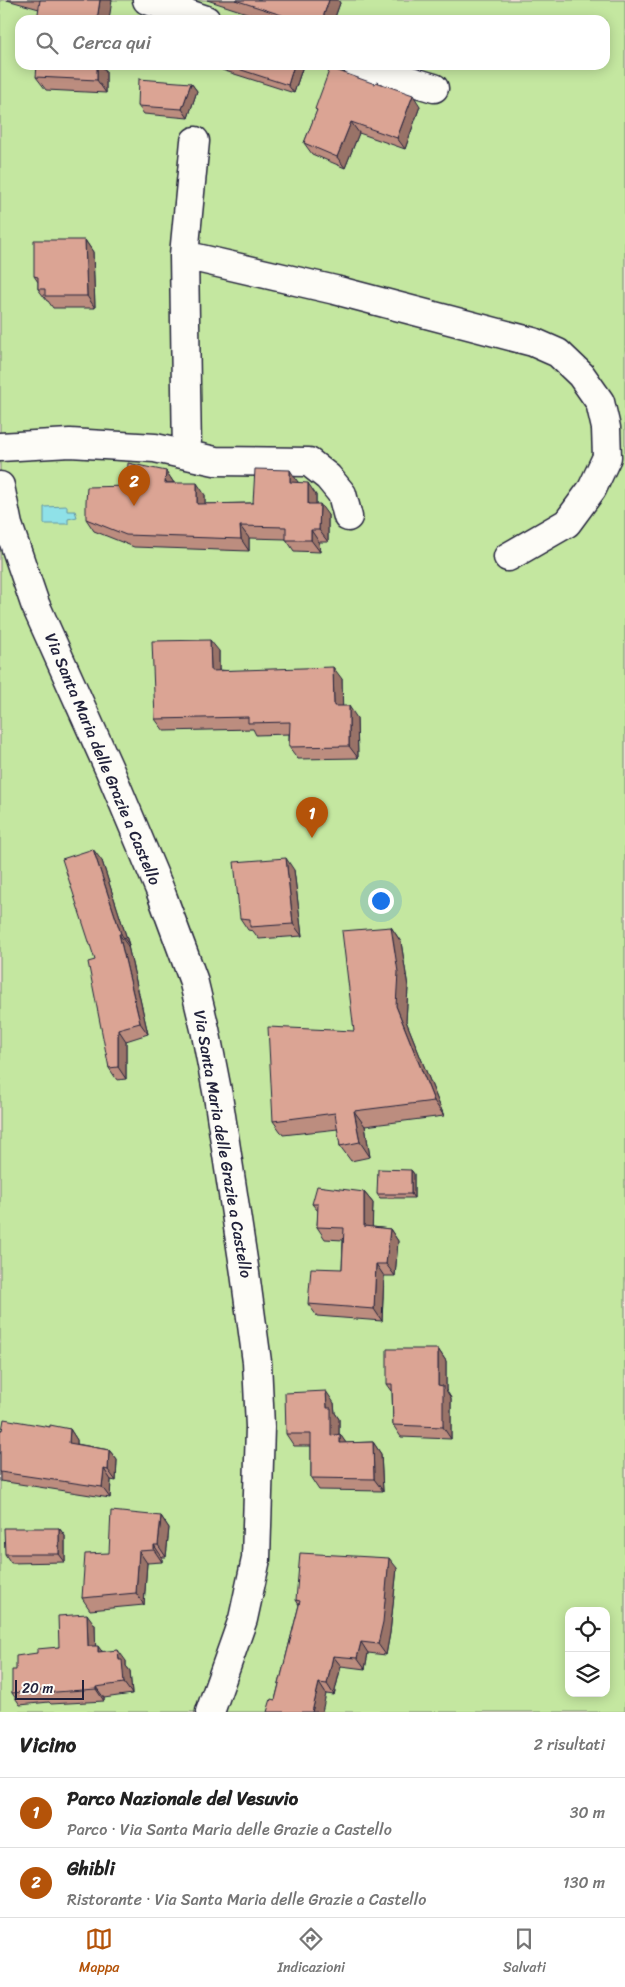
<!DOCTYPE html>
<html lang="it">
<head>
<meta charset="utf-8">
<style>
  body { margin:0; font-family:Sriracha,sans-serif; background:#f2f2f2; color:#222 }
  .controls { position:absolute; right:15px; bottom:15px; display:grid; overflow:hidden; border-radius:10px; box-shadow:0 2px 12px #0003 }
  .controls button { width:45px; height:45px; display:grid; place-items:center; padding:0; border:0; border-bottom:1px solid #e0e0e0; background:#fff; color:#222; font:25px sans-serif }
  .scale { position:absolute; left:15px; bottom:12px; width:69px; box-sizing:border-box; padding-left:5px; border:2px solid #22223b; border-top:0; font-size:14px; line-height:18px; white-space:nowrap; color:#22223b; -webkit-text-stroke:4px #fdfcf7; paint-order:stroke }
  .you { position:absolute; left:380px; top:900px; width:18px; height:18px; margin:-12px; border:4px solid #fff; border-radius:50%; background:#1a73e8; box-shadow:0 0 0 8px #1a73e833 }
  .badge { display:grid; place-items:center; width:32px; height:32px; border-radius:50%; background:#b45309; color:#fff; font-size:16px; font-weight:700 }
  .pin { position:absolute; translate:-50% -41px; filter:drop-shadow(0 1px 2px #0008) }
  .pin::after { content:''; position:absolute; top:26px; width:18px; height:15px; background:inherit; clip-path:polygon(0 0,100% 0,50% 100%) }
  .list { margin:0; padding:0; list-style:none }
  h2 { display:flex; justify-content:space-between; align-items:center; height:65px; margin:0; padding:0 20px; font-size:21px }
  h2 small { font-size:16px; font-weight:400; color:#767676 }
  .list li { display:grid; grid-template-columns:32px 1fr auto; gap:15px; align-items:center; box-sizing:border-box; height:70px; padding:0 20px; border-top:1px solid #e0e0e0 }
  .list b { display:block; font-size:19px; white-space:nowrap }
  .list p { margin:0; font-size:16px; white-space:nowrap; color:#767676 }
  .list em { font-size:16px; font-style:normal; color:#767676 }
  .icon { flex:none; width:28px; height:28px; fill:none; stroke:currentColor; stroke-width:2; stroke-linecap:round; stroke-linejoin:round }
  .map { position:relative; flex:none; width:625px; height:1712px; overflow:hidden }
  .search { position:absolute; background:#fff; box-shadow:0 2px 12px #0003; left:15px; right:15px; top:15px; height:55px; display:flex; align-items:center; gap:12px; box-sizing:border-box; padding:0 18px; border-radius:15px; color:#767676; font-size:19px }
  .sheet { height:205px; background:#fff }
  nav { display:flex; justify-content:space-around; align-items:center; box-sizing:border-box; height:70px; border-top:1px solid #e0e0e0; background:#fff; font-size:14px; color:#767676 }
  nav a { display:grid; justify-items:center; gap:2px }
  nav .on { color:#b45309 }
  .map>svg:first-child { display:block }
</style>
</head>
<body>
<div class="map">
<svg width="625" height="1712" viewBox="0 0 625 1712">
  <rect width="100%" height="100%" fill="#f3e2d9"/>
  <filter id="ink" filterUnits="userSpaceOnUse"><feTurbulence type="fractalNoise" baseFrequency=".02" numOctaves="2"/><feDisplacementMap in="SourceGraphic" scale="10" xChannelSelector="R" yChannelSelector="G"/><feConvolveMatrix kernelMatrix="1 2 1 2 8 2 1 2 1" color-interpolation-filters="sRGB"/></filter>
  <g filter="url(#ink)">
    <path fill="#c4e7a0" stroke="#73846e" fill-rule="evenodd" d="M0 0H625V1712H0ZM20 20H605V65H20ZM569 1611H606V1693H569Z"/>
    <path fill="#8fe1e8" stroke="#6395a3" d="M67 506V511H75L77 517 68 519V524H44V507Z"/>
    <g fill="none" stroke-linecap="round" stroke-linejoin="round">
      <defs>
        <path id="minor" d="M147 0 206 20
          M357 65 434 88
          M184 255 335 290 533 342 558 353 581 375 600 402 606 428 607 457 592 489 567 523 508 557
          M0 447 70 443 155 448 215 461 309 462 328 477 342 494 348 517
          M187 455 184 255 195 141
          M0 486 8 525 35 604 110 771 160 890 193 979 205 1029 218 1096 245 1273 257 1362 260 1427 256 1559 243 1619 210 1712"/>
      </defs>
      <use href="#minor" stroke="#22223b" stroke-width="31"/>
      <use href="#minor" stroke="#fdfcf7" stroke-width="28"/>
    </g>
    <path fill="#bc8d7f" stroke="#22223b" d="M7 0H112L39 9Z
      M207 0H338L340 3 334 20H268Z
      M218 65H299L302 69 294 93 222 70Z
      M102 66 106 72V93L46 90 36 77Z
      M191 83 197 91 188 118 144 114 138 106Z
      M420 106 405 149 359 133 345 168 312 154 304 143 317 111 315 109Z
      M85 240 93 252 95 308H53L48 301H47L38 289V282L34 276Z
      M166 471 174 483 205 495V504L253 503 298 482 316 495V504L328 515V542H319L320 552 294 551 286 539 249 538V551L134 547 94 531 86 519 127 486Z
      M219 651V670L342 679V706L357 718 358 758 298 759 289 747V734L256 735 253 729 164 731 155 719Z
      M102 861 129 945 128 946 148 1034 126 1041V1079L117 1080 109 1068Z
      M294 870 302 936 259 939 253 931 248 930 240 918Z
      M391 927 401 942 408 987 406 1021 444 1116 365 1126 370 1157 351 1161 340 1146 338 1129 283 1135 273 1121 354 1031Z
      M411 1170 414 1174V1198H380L377 1194Z
      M364 1192 373 1203 372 1227 390 1229 398 1241 395 1276H384L382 1321 317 1316 308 1304 342 1269 343 1240 325 1239 317 1227 318 1211 312 1204Z
      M438 1349 446 1361V1390L451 1398V1439L401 1437 393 1425 392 1391 387 1384Z
      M334 1403 335 1413 339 1419V1434L346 1443 373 1442 381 1454 383 1491 319 1490 311 1478V1446H294L286 1434Z
      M50 1427 70 1429 77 1440V1444L109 1450 117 1460 116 1481 111 1480 110 1498 0 1481V1430Z
      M161 1516 169 1528 166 1557H162V1562L147 1563 144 1605 90 1610 82 1598 109 1553Z
      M59 1528 65 1536V1562L11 1563 5 1554Z
      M397 1568 390 1633 386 1655 368 1653 365 1669 341 1666 334 1695 326 1694 275 1700 299 1605 296 1600Z
      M95 1625V1646L102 1651 126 1661V1666L130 1671 132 1694 104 1698V1701L51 1704 49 1702 20 1705 12 1693 16 1670 37 1653 59 1647Z"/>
    <path fill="#997368" stroke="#22223b" d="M100 0H112L109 20H97Z
      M329 0H338L340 3 334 20H322Z
      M97 65H102V66L106 72V93L97 80Z
      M294 65H299L302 69 294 93 288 85Z
      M191 83 197 91 188 118 182 109Z
      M413 95 420 106 405 149 397 138Z
      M351 122 359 133 345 168 337 157Z
      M85 240 93 252 95 308 87 296Z
      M290 470 298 482 299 494 290 482Z
      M166 471 174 483H165Z
      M197 483 205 495V516L197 504Z
      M308 483 316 495V515L308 504Z
      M320 504 328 515V542L319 530Z
      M240 526 249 538V551L241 539Z
      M311 530 319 542 320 552 311 540Z
      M210 640 219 651V683L211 671Z
      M333 667 342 679 343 718 334 706Z
      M349 706 357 718 358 758 349 746Z
      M93 849 102 861 129 945 121 934Z
      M286 858 294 870 302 936 293 924Z
      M391 927 401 942 408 987 406 1021 444 1116 434 1101 396 1006Z
      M119 934 128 946 148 1034 140 1023Z
      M118 1029 126 1041V1079L118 1067Z
      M354 1111 365 1126 370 1157 360 1142Z
      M411 1170 414 1174V1198L411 1194Z
      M364 1192 373 1203 372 1238 364 1226Z
      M390 1229 398 1241 395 1276 386 1264Z
      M376 1264 384 1276 382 1321 374 1309Z
      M438 1349 446 1361V1390L451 1398V1439L443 1427 438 1385Z
      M326 1391 334 1403 335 1413 339 1419V1447L331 1436 327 1408Z
      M70 1429 77 1440V1454L69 1443Z
      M340 1434 348 1446 340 1443Z
      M373 1442 381 1454 383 1491 374 1479Z
      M109 1450 117 1460 116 1481 108 1470Z
      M104 1469 111 1480 110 1498 102 1487Z
      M161 1516 169 1528 166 1557 158 1545Z
      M59 1528 65 1536V1562L59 1554Z
      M154 1545 162 1557V1562L154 1550Z
      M139 1551 147 1563 144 1605 136 1593Z
      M389 1558 397 1568 390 1633 386 1655 378 1644Z
      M87 1614 95 1625 96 1657 88 1646Z
      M361 1642 368 1653 365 1669 357 1658Z
      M98 1646 106 1657 98 1652Z
      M118 1650 126 1661V1666L130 1671 132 1694 124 1683 119 1660Z
      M333 1656 341 1666 334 1695 327 1684Z
      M319 1683 326 1694 322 1712H312Z
      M96 1687 104 1698V1701L96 1689Z"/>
    <path fill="#dba494" stroke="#22223b" d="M40 0H100L97 20H37Z
      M235 0H329L322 20H297Z
      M37 65H97V80L36 77Z
      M226 65H294L288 85Z
      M330 68 375 84 376 82 413 95 397 138 351 122 337 157 304 143 317 110 315 109Z
      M139 79 191 83 182 109 138 106Z
      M34 240H85L87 296H45V289H38V277L34 276Z
      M128 463 166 471 165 483H197V504L253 503 255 469 290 470V482L308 483V504H320L319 530H311V540H286V527L240 526 241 539 126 535 86 519V502L87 487 127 486Z
      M210 640 211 671 333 667 334 706H349V746L289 747 290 722 248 723V717L155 719 152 641Z
      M93 849 121 934H119L140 1023 118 1029V1067L109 1068 88 962 95 960 62 859Z
      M286 858 293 924 250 927V919L240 918 234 862Z
      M391 927 398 972 396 1006 434 1101 354 1111 360 1142 340 1146 335 1113 273 1121 268 1027 354 1031 342 931Z
      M378 1169 411 1170V1194H377Z
      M317 1186 364 1192V1226L390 1229 386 1264H376L374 1309 308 1304 311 1268 342 1269 344 1228 317 1227 318 1204H312Z
      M387 1349H438V1385L443 1386V1427L393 1425 392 1384H387Z
      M326 1391 327 1408H331V1436L340 1434V1443L373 1442 374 1479 311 1478V1434H286L285 1393Z
      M4 1419 50 1427V1425L70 1429 69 1443 109 1450 108 1470 104 1469 102 1487 0 1472V1430H2Z
      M111 1511 161 1516 158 1545H154V1550L139 1551 136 1593 82 1598 85 1554 109 1553Z
      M4 1528H59V1554H5Z
      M300 1553 389 1558 383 1622 378 1644 361 1642 357 1658 333 1656 327 1684 319 1683 312 1712H267L271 1699 275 1700 300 1601 296 1600Z
      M87 1614 88 1646H98V1652L118 1650 119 1660H122L124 1683 96 1687V1689L43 1693V1690L12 1693V1670H16V1656L37 1653V1649L59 1647 58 1616Z"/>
  </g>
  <g text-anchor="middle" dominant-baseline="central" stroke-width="4.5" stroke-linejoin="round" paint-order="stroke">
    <g font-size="16" fill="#22223b" stroke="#fdfcf7">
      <text transform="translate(103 759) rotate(67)">Via Santa Maria delle Grazie a Castello</text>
      <text transform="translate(223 1144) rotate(80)">Via Santa Maria delle Grazie a Castello</text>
    </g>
  </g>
</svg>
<div class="controls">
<button><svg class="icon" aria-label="locate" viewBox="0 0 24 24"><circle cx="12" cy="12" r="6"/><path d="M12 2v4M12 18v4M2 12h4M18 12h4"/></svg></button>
<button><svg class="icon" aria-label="layers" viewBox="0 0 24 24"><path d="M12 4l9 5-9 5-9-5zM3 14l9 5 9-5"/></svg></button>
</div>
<div class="scale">20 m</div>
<div class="you"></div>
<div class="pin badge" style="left:312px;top:838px">1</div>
<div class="pin badge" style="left:134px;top:506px">2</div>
<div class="search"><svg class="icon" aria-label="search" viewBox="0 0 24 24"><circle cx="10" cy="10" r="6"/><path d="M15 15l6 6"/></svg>Cerca qui</div>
</div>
<section class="sheet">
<h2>Vicino<small>2 risultati</small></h2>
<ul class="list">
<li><span class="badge">1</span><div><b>Parco Nazionale del Vesuvio</b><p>Parco · Via Santa Maria delle Grazie a Castello</p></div><em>30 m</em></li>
<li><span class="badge">2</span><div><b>Ghibli</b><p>Ristorante · Via Santa Maria delle Grazie a Castello</p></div><em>130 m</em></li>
</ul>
</section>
<nav>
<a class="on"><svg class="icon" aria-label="map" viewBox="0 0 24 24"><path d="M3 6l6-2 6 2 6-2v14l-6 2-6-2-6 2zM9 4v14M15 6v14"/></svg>Mappa</a>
<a><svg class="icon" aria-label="directions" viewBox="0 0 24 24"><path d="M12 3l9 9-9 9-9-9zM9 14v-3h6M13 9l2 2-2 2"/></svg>Indicazioni</a>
<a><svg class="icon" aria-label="saved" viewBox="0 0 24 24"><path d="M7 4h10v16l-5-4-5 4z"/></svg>Salvati</a>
</nav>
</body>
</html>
